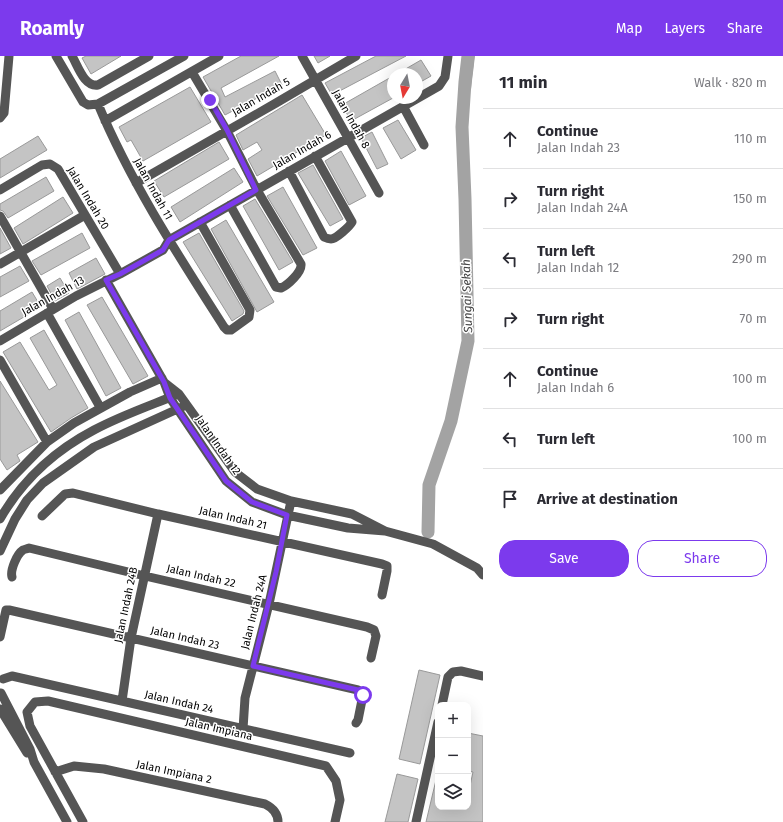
<!DOCTYPE html>
<html lang="en">
<head>
<meta charset="utf-8">
<style>
  body { margin:0; font-family:"Fira Sans",sans-serif; background:#f7f7f7; color:#2b2b33 }
  .controls { position:absolute; right:12px; bottom:12px; display:grid; overflow:hidden; border-radius:8px; box-shadow:0 4px 16px #0002 }
  .controls button { width:36px; height:36px; display:grid; place-items:center; padding:0; border:0; border-bottom:1px solid #e1e1e2; background:#fff; color:#2b2b33; font:20px sans-serif }
  .compass { position:absolute; left:387px; top:12px; width:36px; height:36px; border-radius:50%; background:#fff; box-shadow:0 4px 16px #0002; rotate:190deg }
  .stop { position:absolute; width:12px; height:12px; margin:-9px; border:3px solid #7c3aed; border-radius:50%; background:#fff }
  .stop.end { background:#7c3aed; border-color:#fff; box-shadow:0 1px 4px #0008 }
  .list { margin:0; padding:0; list-style:none }
  h2 { display:flex; justify-content:space-between; align-items:center; height:52px; margin:0; padding:0 16px; font-size:17px }
  h2 small { font-size:13px; font-weight:400; color:#7c7c81 }
  .list li { display:grid; grid-template-columns:26px 1fr auto; gap:12px; align-items:center; box-sizing:border-box; height:60px; padding:0 16px; border-top:1px solid #e1e1e2 }
  .list b { display:block; font-size:15px; white-space:nowrap }
  .list p { margin:0; font-size:13px; white-space:nowrap; color:#7c7c81 }
  .list em { font-size:13px; font-style:normal; color:#7c7c81 }
  .actions { display:flex; gap:8px; padding:12px 16px }
  .actions a { flex:1; padding:9px 0; border:1px solid #7c3aed; border-radius:16px; text-align:center; font-size:14px; color:#7c3aed }
  .actions .main { background:#7c3aed; color:#fff }
  .icon { flex:none; width:22px; height:22px; fill:none; stroke:currentColor; stroke-width:2; stroke-linecap:round; stroke-linejoin:round }
  .map { position:relative; flex:none; width:483px; height:766px; overflow:hidden }
  header { display:flex; align-items:center; gap:24px; box-sizing:border-box; height:56px; padding:0 20px; background:#7c3aed; color:#fff }
  header strong { font-size:19px }
  nav { display:flex; gap:22px; margin-inline-start:auto; font-size:14px }
  main { display:flex }
  aside { flex:1; background:#fff }
  .map>svg:first-child { display:block }
</style>
</head>
<body>
<header>
<strong>Roamly</strong>
<nav><a>Map</a><a>Layers</a><a>Share</a></nav>
</header>
<main>
<div class="map">
<svg width="483" height="766" viewBox="0 0 483 766">
  <rect width="100%" height="100%" fill="#fff"/>
  <path fill="#a3a3a3" d="M464 0H475L471 33 461 31Z"/>
  <g fill="none" stroke-linecap="round" stroke-linejoin="round">
    <path stroke="#a3a3a3" stroke-width="13" d="M428 476 429 429 451 365 468 285 465 143 462 71 465 26 468 0"/>
  </g>
  <path fill="#c4c4c4" stroke="#999" d="M86 0H121L91 18 82 2Z
    M241 0H279L221 32 225 41 275 15 282 29 225 59 203 21Z
    M314 0H330L318 7Z
    M376 0H406L332 39 325 27Z
    M421 4 431 20 417 28V18H397Z
    M393 20V42L351 65 342 49Z
    M190 31 211 66 143 105 131 84 127 86 119 71Z
    M302 39 326 79 257 120 248 103 262 94 257 86 243 94 236 79Z
    M398 64 416 94 401 103 383 72Z
    M372 76 388 108 377 113 361 82Z
    M38 80 47 94 0 122V103Z
    M219 86 229 103 164 141 154 125Z
    M341 95 366 140 349 149 325 105Z
    M313 109 343 163 330 170 298 117Z
    M234 112 243 126 180 166 171 151Z
    M46 121 54 135 8 162 3 155 0 154V148Z
    M283 131 317 192 303 199 267 140Z
    M63 141 73 157 23 188 14 172Z
    M255 143 293 206 279 214 243 150Z
    M226 164 274 246 257 256 211 173Z
    M0 172 11 192 0 198Z
    M82 177 90 192 41 219 32 205Z
    M199 177 244 255 243 258 232 265 183 186Z
    M96 202 105 218 77 233 69 217Z
    M20 210 29 225 0 241V221Z
    M60 222 69 237 55 245 47 230Z
    M32 236 41 251 0 275V255Z
    M102 241 148 320 133 328 87 249Z
    M79 256 121 332 106 340 65 264Z
    M44 274 88 352 71 362 51 376 3 296 20 286 49 334 57 329 30 282Z
    M0 325 38 386 17 399 20 405 7 414 0 403Z
    M419 614 440 619 420 708 399 703Z
    M468 677 483 680V766H426L436 724H438V751H468V739L473 716 468 715Z
    M397 718 418 723 408 766H385Z"/>
  <g fill="none" stroke-linecap="round" stroke-linejoin="round">
    <path stroke="#555" stroke-width="9" d="M56 0 83 46 88 49 98 48 184 0
      M72 0C78 10 84 31 98 29L149 0
      M302 0 379 137
      M192 16 227 75 257 134 301 208C302 216 288 229 281 232L276 231 230 149
      M98 48C131 127 178 199 224 271L227 274H231L249 261 250 254 200 166
      M403 50 424 89
      M0 62 4 57 9 0
      M105 65 219 0
      M289 115 324 181C326 182 328 183 331 183 336 183 350 170 352 166L315 100
      M136 127 276 47 356 0
      M0 134 42 109 50 108 58 113 120 218
      M0 160 53 253
      M169 184 439 30 445 21 448 0
      M0 208 85 159
      M106 224 164 326 170 342 226 425 252 446 287 459 348 472 385 475
      M47 257 100 351
      M0 285 76 240 120 218 163 194 169 184
      M0 304 47 386
      M165 327 179 338 235 416 257 433 291 445 352 458 385 475 433 488 477 512 483 519
      M0 434 47 386 74 367 130 336 162 322
      M42 460 65 438 73 437 158 458 382 508 387 510V515L382 539
      M0 463C23 423 54 395 94 374 120 360 149 350 176 339
      M0 495 15 463 27 444 43 427 94 391 182 351
      M12 521C10 514 17 498 23 494 25 493 27 493 29 492L145 520 367 571 374 574 376 580 371 602
      M0 581 6 554H9L358 634 362 636 363 639 358 664 356 667
      M3 623 12 620 350 697
      M1 637 30 693 34 706 67 766
      M122 645 131 582 158 458
      M442 649 448 621 453 616 461 615 483 620
      M0 653 27 697
      M243 673 245 642 269 548 291 445
      M55 716 74 710 104 713 265 748C273 752 278 757 278 766
      M83 766 30 670 27 656 35 646 48 645 326 710 336 725 340 744 335 766
      M416 766 438 666"/>
  </g>
  <g fill="none" stroke-linecap="round" stroke-linejoin="round">
    <path stroke="#7c3aed" stroke-width="5" d="M210 44 227 74 256 134 169 184 163 194 120 218 106 224 164 326 170 342 226 425 252 446 287 459 276 516 253 610 358 634 362 636 363 639"/>
  </g>
  <g text-anchor="middle" dominant-baseline="central" stroke-width="3" stroke-linejoin="round" paint-order="stroke">
    <g font-size="11" fill="#000" stroke="#fff">
      <text transform="translate(261 41) rotate(-30)">Jalan Indah 5</text>
      <text transform="translate(351 63) rotate(61)">Jalan Indah 8</text>
      <text transform="translate(302 94) rotate(-30)">Jalan Indah 6</text>
      <text transform="translate(153 133) rotate(61)">Jalan Indah 11</text>
      <text transform="translate(88 142) rotate(59)">Jalan Indah 20</text>
      <text transform="translate(53 240) rotate(-29)">Jalan Indah 13</text>
      <text transform="translate(218 389) rotate(55)">Jalan Indah 12</text>
      <text transform="translate(233 462) rotate(13)">Jalan Indah 21</text>
      <text transform="translate(201 520) rotate(13)">Jalan Indah 22</text>
      <text transform="translate(126 549) rotate(-78)">Jalan Indah 24B</text>
      <text transform="translate(254 556) rotate(-76)">Jalan Indah 24A</text>
      <text transform="translate(185 582) rotate(13)">Jalan Indah 23</text>
      <text transform="translate(179 646) rotate(13)">Jalan Indah 24</text>
      <text transform="translate(219 673) rotate(13)">Jalan Impiana</text>
      <text transform="translate(174 716) rotate(12)">Jalan Impiana 2</text>
    </g>
    <g font-size="12" font-style="italic" fill="#444" stroke="#fff">
      <text transform="translate(467 240) rotate(-92)">Sungai Sekah</text>
    </g>
  </g>
</svg>
<div class="controls">
<button>+</button>
<button>−</button>
<button><svg class="icon" aria-label="layers" viewBox="0 0 24 24"><path d="M12 4l9 5-9 5-9-5zM3 14l9 5 9-5"/></svg></button>
</div>
<svg class="compass" viewBox="-18 -18 36 36"><path d="M0-13l5 13h-10z" fill="#e53935"/><path d="M0 13l5-13h-10z" fill="#7c7c81"/></svg>
<div class="stop" style="left:363px;top:639px"></div>
<div class="stop end" style="left:210px;top:44px"></div>
</div>
<aside>
<h2>11 min<small>Walk · 820 m</small></h2>
<ul class="list">
<li><svg class="icon" aria-label="ahead" viewBox="0 0 24 24"><path d="M12 20V5M6 11l6-6 6 6"/></svg><div><b>Continue</b><p>Jalan Indah 23</p></div><em>110 m</em></li>
<li><svg class="icon" aria-label="right" viewBox="0 0 24 24"><path d="M7 20v-9h11M14 6l5 5-5 5"/></svg><div><b>Turn right</b><p>Jalan Indah 24A</p></div><em>150 m</em></li>
<li><svg class="icon" aria-label="left" viewBox="0 0 24 24"><path d="M17 20v-9H6M10 6l-5 5 5 5"/></svg><div><b>Turn left</b><p>Jalan Indah 12</p></div><em>290 m</em></li>
<li><svg class="icon" aria-label="right" viewBox="0 0 24 24"><path d="M7 20v-9h11M14 6l5 5-5 5"/></svg><div><b>Turn right</b></div><em>70 m</em></li>
<li><svg class="icon" aria-label="ahead" viewBox="0 0 24 24"><path d="M12 20V5M6 11l6-6 6 6"/></svg><div><b>Continue</b><p>Jalan Indah 6</p></div><em>100 m</em></li>
<li><svg class="icon" aria-label="left" viewBox="0 0 24 24"><path d="M17 20v-9H6M10 6l-5 5 5 5"/></svg><div><b>Turn left</b></div><em>100 m</em></li>
<li><svg class="icon" aria-label="arrive" viewBox="0 0 24 24"><path d="M6 21V4h12l-3 4 3 4H6"/></svg><div><b>Arrive at destination</b></div></li>
</ul>
<div class="actions"><a class="main">Save</a><a>Share</a></div>
</aside>
</main>
</body>
</html>
